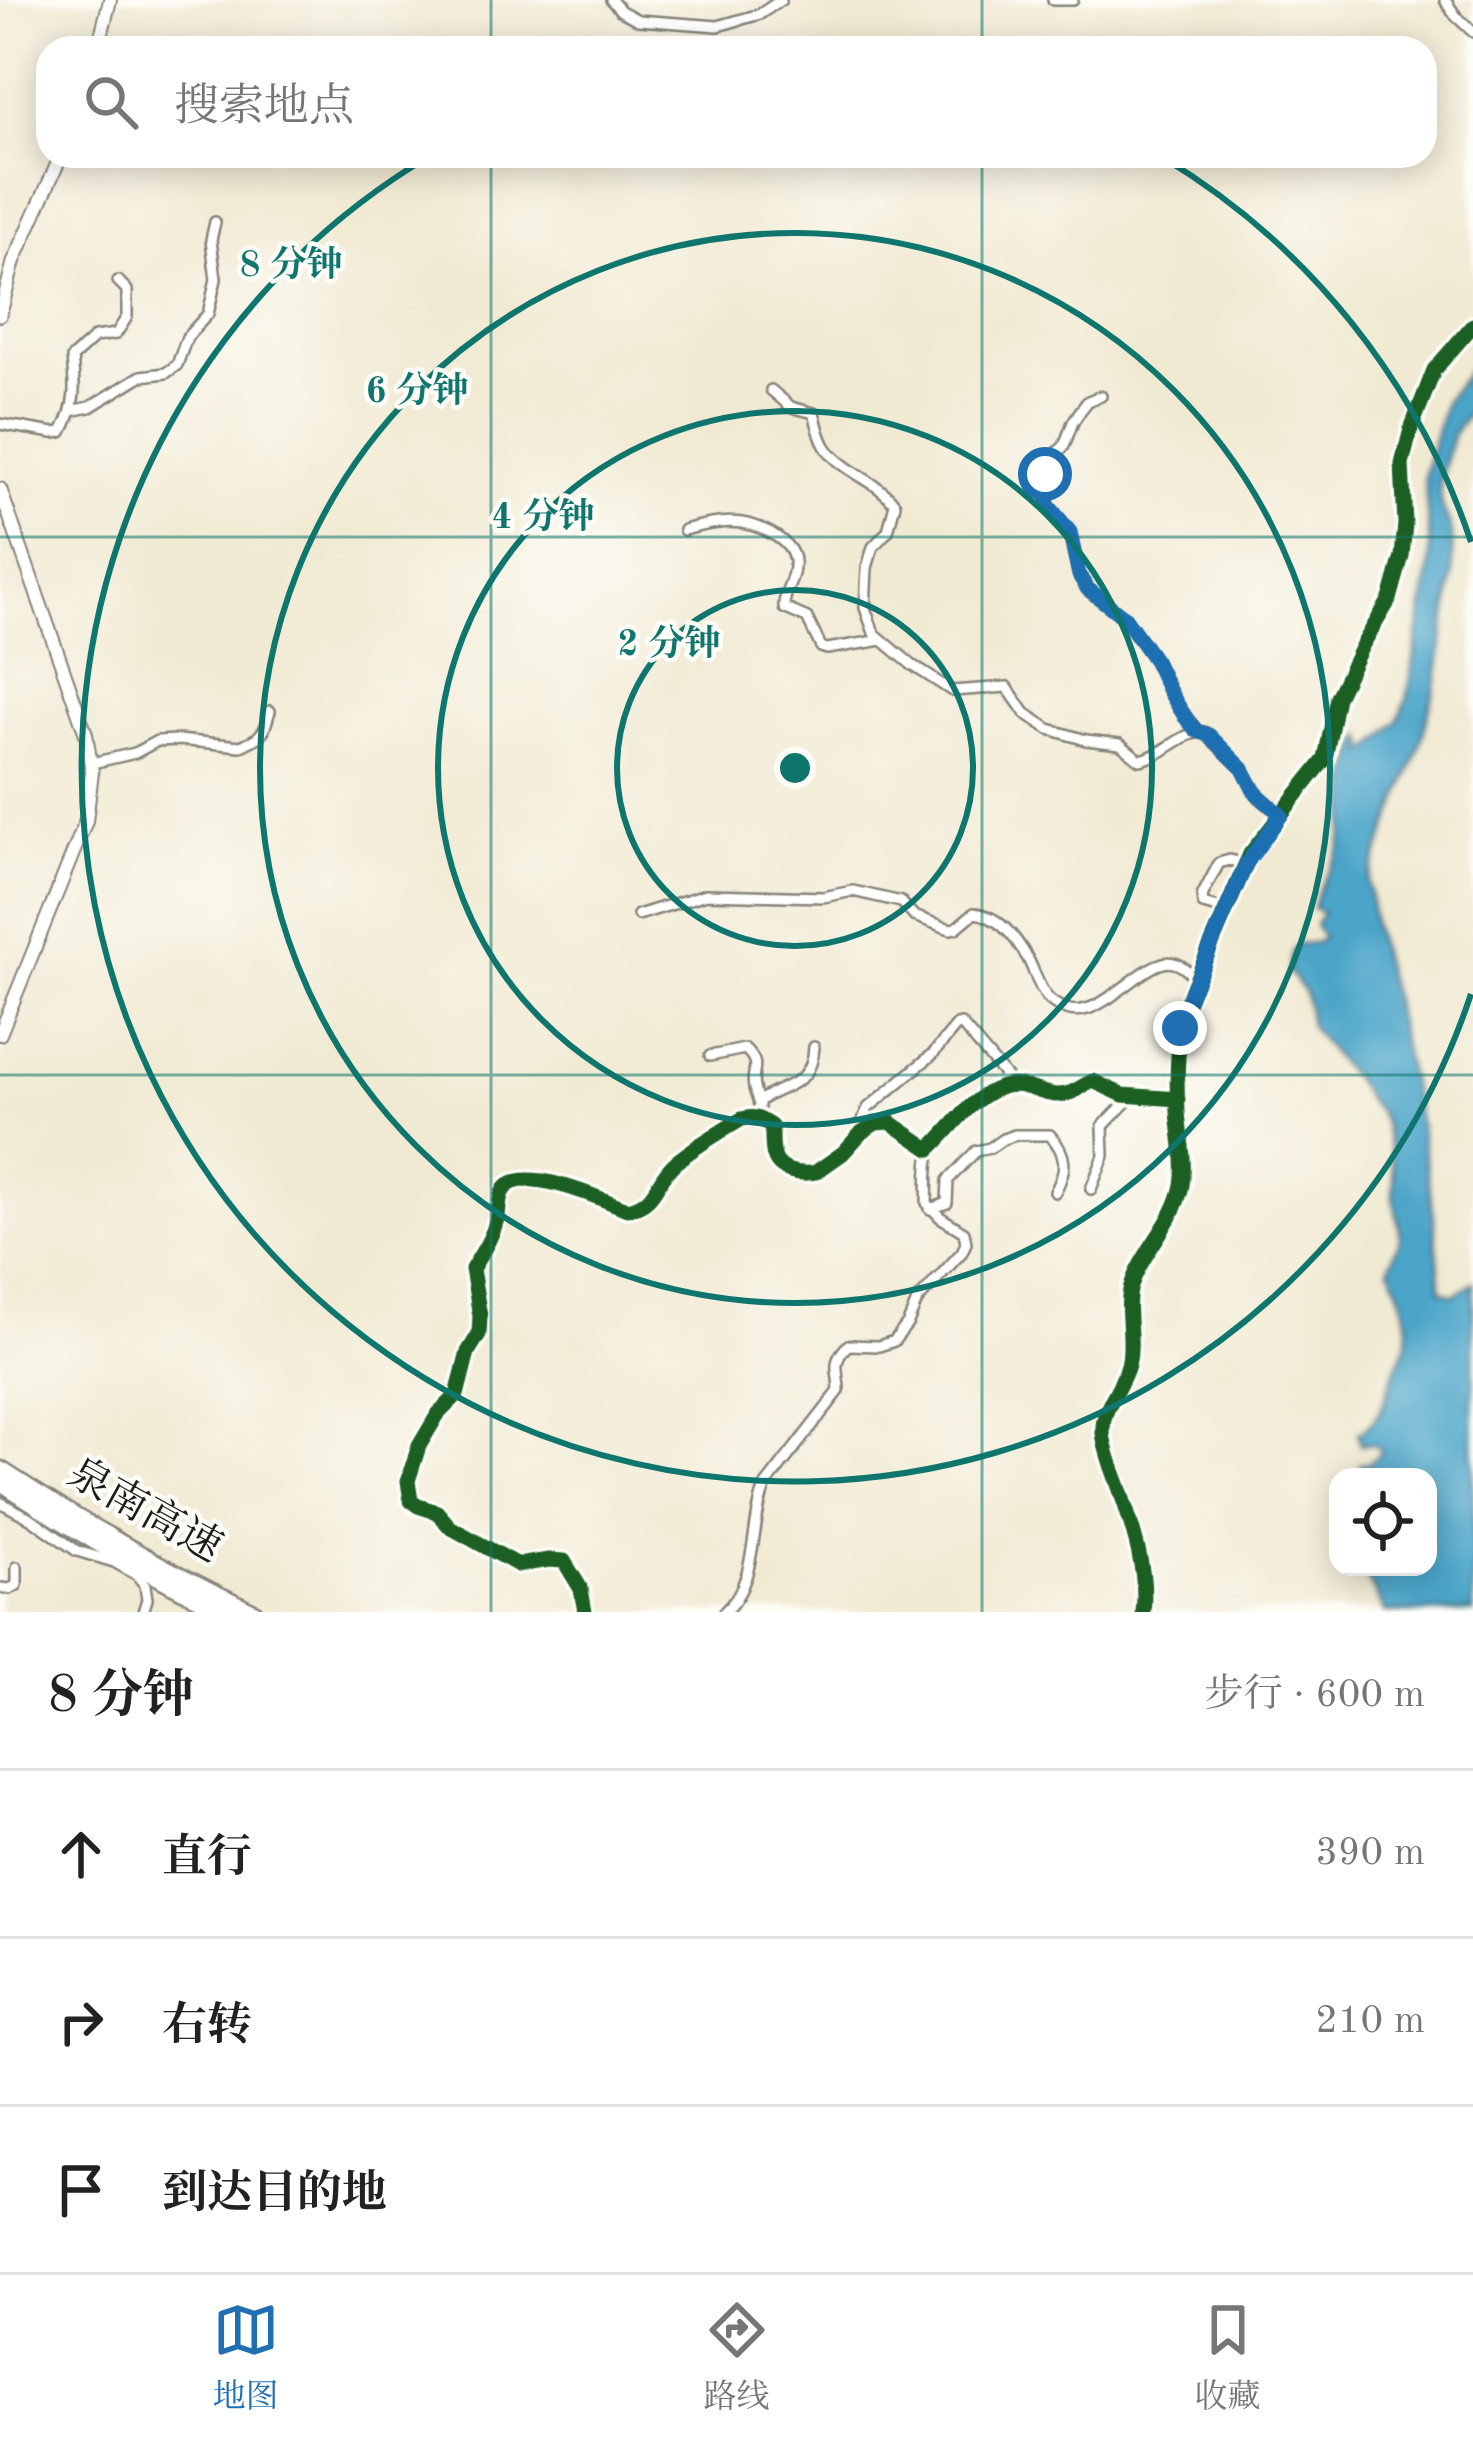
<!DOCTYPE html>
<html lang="zh">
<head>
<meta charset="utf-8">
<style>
  body { margin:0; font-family:"Old Standard TT","Noto Serif SC",serif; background:#f6f6f6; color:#222 }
  .controls { position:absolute; right:36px; bottom:36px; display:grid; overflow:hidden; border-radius:24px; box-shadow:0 6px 30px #0003 }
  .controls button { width:108px; height:108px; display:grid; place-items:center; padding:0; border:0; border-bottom:3px solid #e0e0e0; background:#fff; color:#222; font:60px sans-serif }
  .stop { position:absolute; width:36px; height:36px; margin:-27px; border:9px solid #1f6fb2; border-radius:50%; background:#fff }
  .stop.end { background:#1f6fb2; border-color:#fff; box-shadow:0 3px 12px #0008 }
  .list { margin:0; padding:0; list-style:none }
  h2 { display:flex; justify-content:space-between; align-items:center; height:156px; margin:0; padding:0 48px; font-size:51px }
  h2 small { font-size:39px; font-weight:400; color:#767676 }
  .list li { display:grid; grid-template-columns:78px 1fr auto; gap:36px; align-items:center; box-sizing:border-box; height:168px; padding:0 48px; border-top:3px solid #e0e0e0 }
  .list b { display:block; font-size:45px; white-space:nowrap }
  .list em { font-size:39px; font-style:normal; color:#767676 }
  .icon { flex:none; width:66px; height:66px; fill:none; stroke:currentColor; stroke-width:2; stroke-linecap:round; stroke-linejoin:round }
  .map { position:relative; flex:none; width:1473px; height:1612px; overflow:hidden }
  .search { position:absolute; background:#fff; box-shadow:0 6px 30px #0003; left:36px; right:36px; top:36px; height:132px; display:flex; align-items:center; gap:30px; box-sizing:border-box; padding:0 42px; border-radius:36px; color:#767676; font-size:45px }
  .sheet { height:660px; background:#fff }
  nav { display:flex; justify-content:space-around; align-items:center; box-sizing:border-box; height:168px; border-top:3px solid #e0e0e0; background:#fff; font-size:33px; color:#767676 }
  nav a { display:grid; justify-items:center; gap:6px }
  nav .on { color:#1f6fb2 }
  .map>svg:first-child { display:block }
</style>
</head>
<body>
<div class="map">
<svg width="1473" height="1612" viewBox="0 0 1473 1612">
  <rect width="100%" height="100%" fill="#fdfcf7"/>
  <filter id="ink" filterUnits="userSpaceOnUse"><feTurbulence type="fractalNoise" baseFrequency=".00833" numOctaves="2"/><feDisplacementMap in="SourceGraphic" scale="24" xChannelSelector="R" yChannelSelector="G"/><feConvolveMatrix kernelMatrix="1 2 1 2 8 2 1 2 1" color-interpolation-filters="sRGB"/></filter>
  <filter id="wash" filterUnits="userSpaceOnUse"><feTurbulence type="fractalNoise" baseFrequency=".004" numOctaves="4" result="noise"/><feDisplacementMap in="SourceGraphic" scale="48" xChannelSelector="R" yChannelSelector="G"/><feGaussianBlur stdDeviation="2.7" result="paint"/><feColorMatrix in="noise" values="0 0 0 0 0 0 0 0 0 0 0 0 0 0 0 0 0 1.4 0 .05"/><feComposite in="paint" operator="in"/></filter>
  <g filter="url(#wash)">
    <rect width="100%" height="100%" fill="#f1ead3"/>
    <path fill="#4ca5c9" stroke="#346072" stroke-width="3" d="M1473 364V407L1453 434 1440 479 1441 502 1452 532 1453 576 1437 681 1420 745 1368 881 1373 926 1393 1000 1420 1127 1434 1216 1441 1290 1453 1295 1473 1282V1612H1385L1361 1567H1428V1477H1363L1360 1464 1369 1463 1381 1452 1374 1444 1361 1445 1358 1433C1384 1419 1386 1393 1396 1368 1401 1356 1408 1345 1408 1332 1408 1309 1398 1287 1389 1267L1401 1237 1393 1194 1394 1179 1391 1155 1384 1126 1378 1111 1367 1100 1353 1077 1340 1064 1310 1026 1305 993 1288 971 1292 951 1298 944 1314 943 1323 939 1315 925 1322 913 1313 908C1317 885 1332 869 1340 848 1351 814 1346 765 1363 736L1367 743 1365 752 1371 749 1398 721 1407 699 1429 572 1430 548 1424 475 1445 401Z"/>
  </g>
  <g filter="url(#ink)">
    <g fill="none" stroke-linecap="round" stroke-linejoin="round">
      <defs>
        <path id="street" d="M611 0 621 11 638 20 718 26 760 14 781 0
          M1053 0H1073
          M1445 0 1456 16 1473 32
          M771 390 791 407 814 413C818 425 819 438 827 449 845 473 877 480 895 504L888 531 873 547 867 568 865 608 874 633 912 665 952 691 1007 687 1025 713 1049 729 1086 740 1120 744 1140 760C1164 756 1180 732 1204 732L1243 769 1259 797 1281 815
          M1101 396 1088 401 1081 410 1073 422 1064 446 1048 462 1045 474 1048 504 1069 532 1079 575 1087 589 1125 618 1155 661 1179 708 1197 731
          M71 411 90 407 141 376 166 373 177 365 187 337 208 314 216 279 211 240 215 222
          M0 424 53 433 62 432C77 405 75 386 72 358L95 337 116 334 127 317V290L118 281
          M684 530C702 525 723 520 742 523 761 526 792 540 794 561 796 578 783 592 784 608L807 618 821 647 827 649 882 640
          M92 763 135 753 157 741 178 740 241 746 257 738 264 730 270 711
          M1226 910 1203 904 1202 896 1219 863 1230 860 1246 864
          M638 915 706 894 823 897 853 891 901 902 914 916 950 929 956 928 974 913C999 915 1016 938 1028 959 1039 980 1040 1001 1066 1009 1103 1022 1145 955 1174 963 1182 964 1191 974 1197 979
          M710 1056 745 1049C763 1066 750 1069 754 1088 757 1101 761 1102 758 1117
          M761 1100C786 1082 812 1087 814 1047
          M862 1132 860 1126 868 1108 933 1054 957 1025 961 1024 1013 1085
          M1091 1189 1104 1156 1103 1126 1132 1096
          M930 1209 947 1203 948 1180 976 1151 990 1148 1003 1139 1015 1135H1050C1068 1155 1067 1169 1055 1192
          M0 1502 32 1519 77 1551 114 1562 137 1575 145 1585 147 1599 143 1612
          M0 1588 10 1589 17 1585V1567
          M585 1612 581 1589 564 1561 549 1560 518 1565 450 1527 437 1512 418 1506 411 1501 408 1481 419 1446 438 1414 457 1395 468 1352 479 1334 480 1316 472 1269C482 1252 492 1238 497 1219 500 1210 498 1199 503 1191 520 1161 603 1200 627 1209 657 1204 655 1180 675 1163 695 1146 720 1132 742 1119 755 1115 760 1119 771 1126 773 1136 771 1147 774 1156 779 1173 802 1175 816 1172L843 1153 862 1132 876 1123 890 1122 930 1149C953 1128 971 1096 1002 1087 1023 1080 1039 1095 1058 1095 1072 1095 1081 1086 1093 1081L1123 1095 1178 1099
          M724 1612C759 1582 749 1524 766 1485L839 1391C839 1369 830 1364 848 1345L879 1346 894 1341 908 1323 917 1301 962 1252 966 1243 964 1232 940 1217 927 1203C928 1184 926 1167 931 1148
          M1143 1612C1148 1570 1132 1526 1119 1487 1113 1470 1105 1451 1103 1433 1101 1409 1121 1389 1128 1365 1135 1338 1123 1309 1132 1283 1144 1249 1175 1222 1182 1185 1186 1162 1180 1136 1178 1112 1176 1073 1177 1040 1187 1002L1250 854 1325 759 1337 697 1362 646 1390 599 1402 556 1405 524 1402 464 1411 429 1434 370 1473 325"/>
        <path id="secondary" d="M98 48 110 0
          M0 315 14 261 61 156
          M0 489 86 734 92 772 86 821 0 1034"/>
        <path id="highway" d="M0 1469C82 1523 166 1571 255 1612
          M0 1482C74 1530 148 1576 228 1612"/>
      </defs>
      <use href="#street" stroke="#868378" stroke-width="14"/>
      <use href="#secondary" stroke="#868378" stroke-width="16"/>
      <use href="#highway" stroke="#868378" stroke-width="20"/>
      <use href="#street" stroke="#fff" stroke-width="9"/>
      <use href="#secondary" stroke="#fff" stroke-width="12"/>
      <use href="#highway" stroke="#fff" stroke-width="15"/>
      <defs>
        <path id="cycleway" d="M585 1612 581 1589 564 1561 549 1560 518 1565 450 1527 437 1512 418 1506 411 1501 408 1481 419 1446 438 1414 457 1395 468 1352 479 1334 480 1316 472 1269C482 1252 492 1238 497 1219 500 1210 498 1199 503 1191 520 1161 603 1200 627 1209 657 1204 655 1180 675 1163 695 1146 720 1132 742 1119 755 1115 760 1119 771 1126 773 1136 771 1147 774 1156 779 1173 802 1175 816 1172L843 1153 862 1132 876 1123 890 1122 930 1149C953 1128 971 1096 1002 1087 1023 1080 1039 1095 1058 1095 1072 1095 1081 1086 1093 1081L1123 1095 1178 1099
          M1143 1612C1148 1570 1132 1526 1119 1487 1113 1470 1105 1451 1103 1433 1101 1409 1121 1389 1128 1365 1135 1338 1123 1309 1132 1283 1144 1249 1175 1222 1182 1185 1186 1162 1180 1136 1178 1112 1176 1073 1177 1040 1187 1002L1250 854 1325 759 1337 697 1362 646 1390 599 1402 556 1405 524 1402 464 1411 429 1434 370 1473 325"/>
      </defs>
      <use href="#cycleway" stroke="#fdfcf7" stroke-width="22"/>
      <use href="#cycleway" stroke="#1b5e20" stroke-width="15"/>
    </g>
  </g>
  <g fill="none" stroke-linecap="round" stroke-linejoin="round" filter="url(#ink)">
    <path stroke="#1f6fb2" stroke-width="15" d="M1045 474 1048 505 1070 532 1079 575 1088 589 1125 618 1155 661 1169 691 1188 721 1197 731 1209 735 1243 769 1254 791 1281 815 1246 864 1187 1002 1180 1028"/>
  </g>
  <path fill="none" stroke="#0f766e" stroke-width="3" stroke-opacity="0.55" d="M491 0V48M982 0V48M491 156V1612M982 156V1612M0 537H1473M0 1075H1473"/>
  <g fill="none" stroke="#0f766e" stroke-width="6">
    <circle cx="795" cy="768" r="178"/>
    <circle cx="795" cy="768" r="357"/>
    <circle cx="795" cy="768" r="535"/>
    <path d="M1471 994A713 713 0 1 1 428 157M1162 157A713 713 0 0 1 1471 542"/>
  </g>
  <g text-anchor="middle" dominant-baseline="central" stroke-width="9" stroke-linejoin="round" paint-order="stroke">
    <g font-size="42" fill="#1c1c1c" stroke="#fdfcf7">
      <text transform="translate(144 1512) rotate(29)">泉南高速</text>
    </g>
  </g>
  <circle cx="795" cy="768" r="18" fill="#0f766e" stroke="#fdfcf7" stroke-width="6"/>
  <g font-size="36" text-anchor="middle" font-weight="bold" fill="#0f766e" stroke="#fdfcf7" stroke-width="9" stroke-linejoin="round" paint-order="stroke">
    <text x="291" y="276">8 分钟</text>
    <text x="417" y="402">6 分钟</text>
    <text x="543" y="528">4 分钟</text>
    <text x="669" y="655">2 分钟</text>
  </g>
</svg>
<div class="controls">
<button><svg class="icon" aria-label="locate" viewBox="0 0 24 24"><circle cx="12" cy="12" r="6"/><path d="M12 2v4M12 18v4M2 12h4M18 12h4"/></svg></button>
</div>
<div class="stop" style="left:1045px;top:474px"></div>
<div class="stop end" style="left:1180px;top:1028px"></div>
<div class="search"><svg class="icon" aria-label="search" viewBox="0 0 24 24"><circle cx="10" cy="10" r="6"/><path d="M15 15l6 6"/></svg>搜索地点</div>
</div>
<section class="sheet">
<h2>8 分钟<small>步行 · 600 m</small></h2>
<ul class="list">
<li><svg class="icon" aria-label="ahead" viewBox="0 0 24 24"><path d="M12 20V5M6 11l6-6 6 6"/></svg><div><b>直行</b></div><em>390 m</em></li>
<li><svg class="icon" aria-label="right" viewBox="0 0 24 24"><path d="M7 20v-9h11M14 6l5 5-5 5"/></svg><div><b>右转</b></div><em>210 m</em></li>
<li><svg class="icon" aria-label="arrive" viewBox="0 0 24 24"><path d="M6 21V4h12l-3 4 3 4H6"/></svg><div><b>到达目的地</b></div></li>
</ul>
</section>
<nav>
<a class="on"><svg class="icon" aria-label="map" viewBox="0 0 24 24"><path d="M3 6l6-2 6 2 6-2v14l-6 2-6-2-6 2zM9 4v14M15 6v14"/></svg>地图</a>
<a><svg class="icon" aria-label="directions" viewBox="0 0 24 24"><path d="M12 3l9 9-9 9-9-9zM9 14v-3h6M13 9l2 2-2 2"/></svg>路线</a>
<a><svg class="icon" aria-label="saved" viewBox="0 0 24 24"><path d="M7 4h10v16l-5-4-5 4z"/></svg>收藏</a>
</nav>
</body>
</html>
